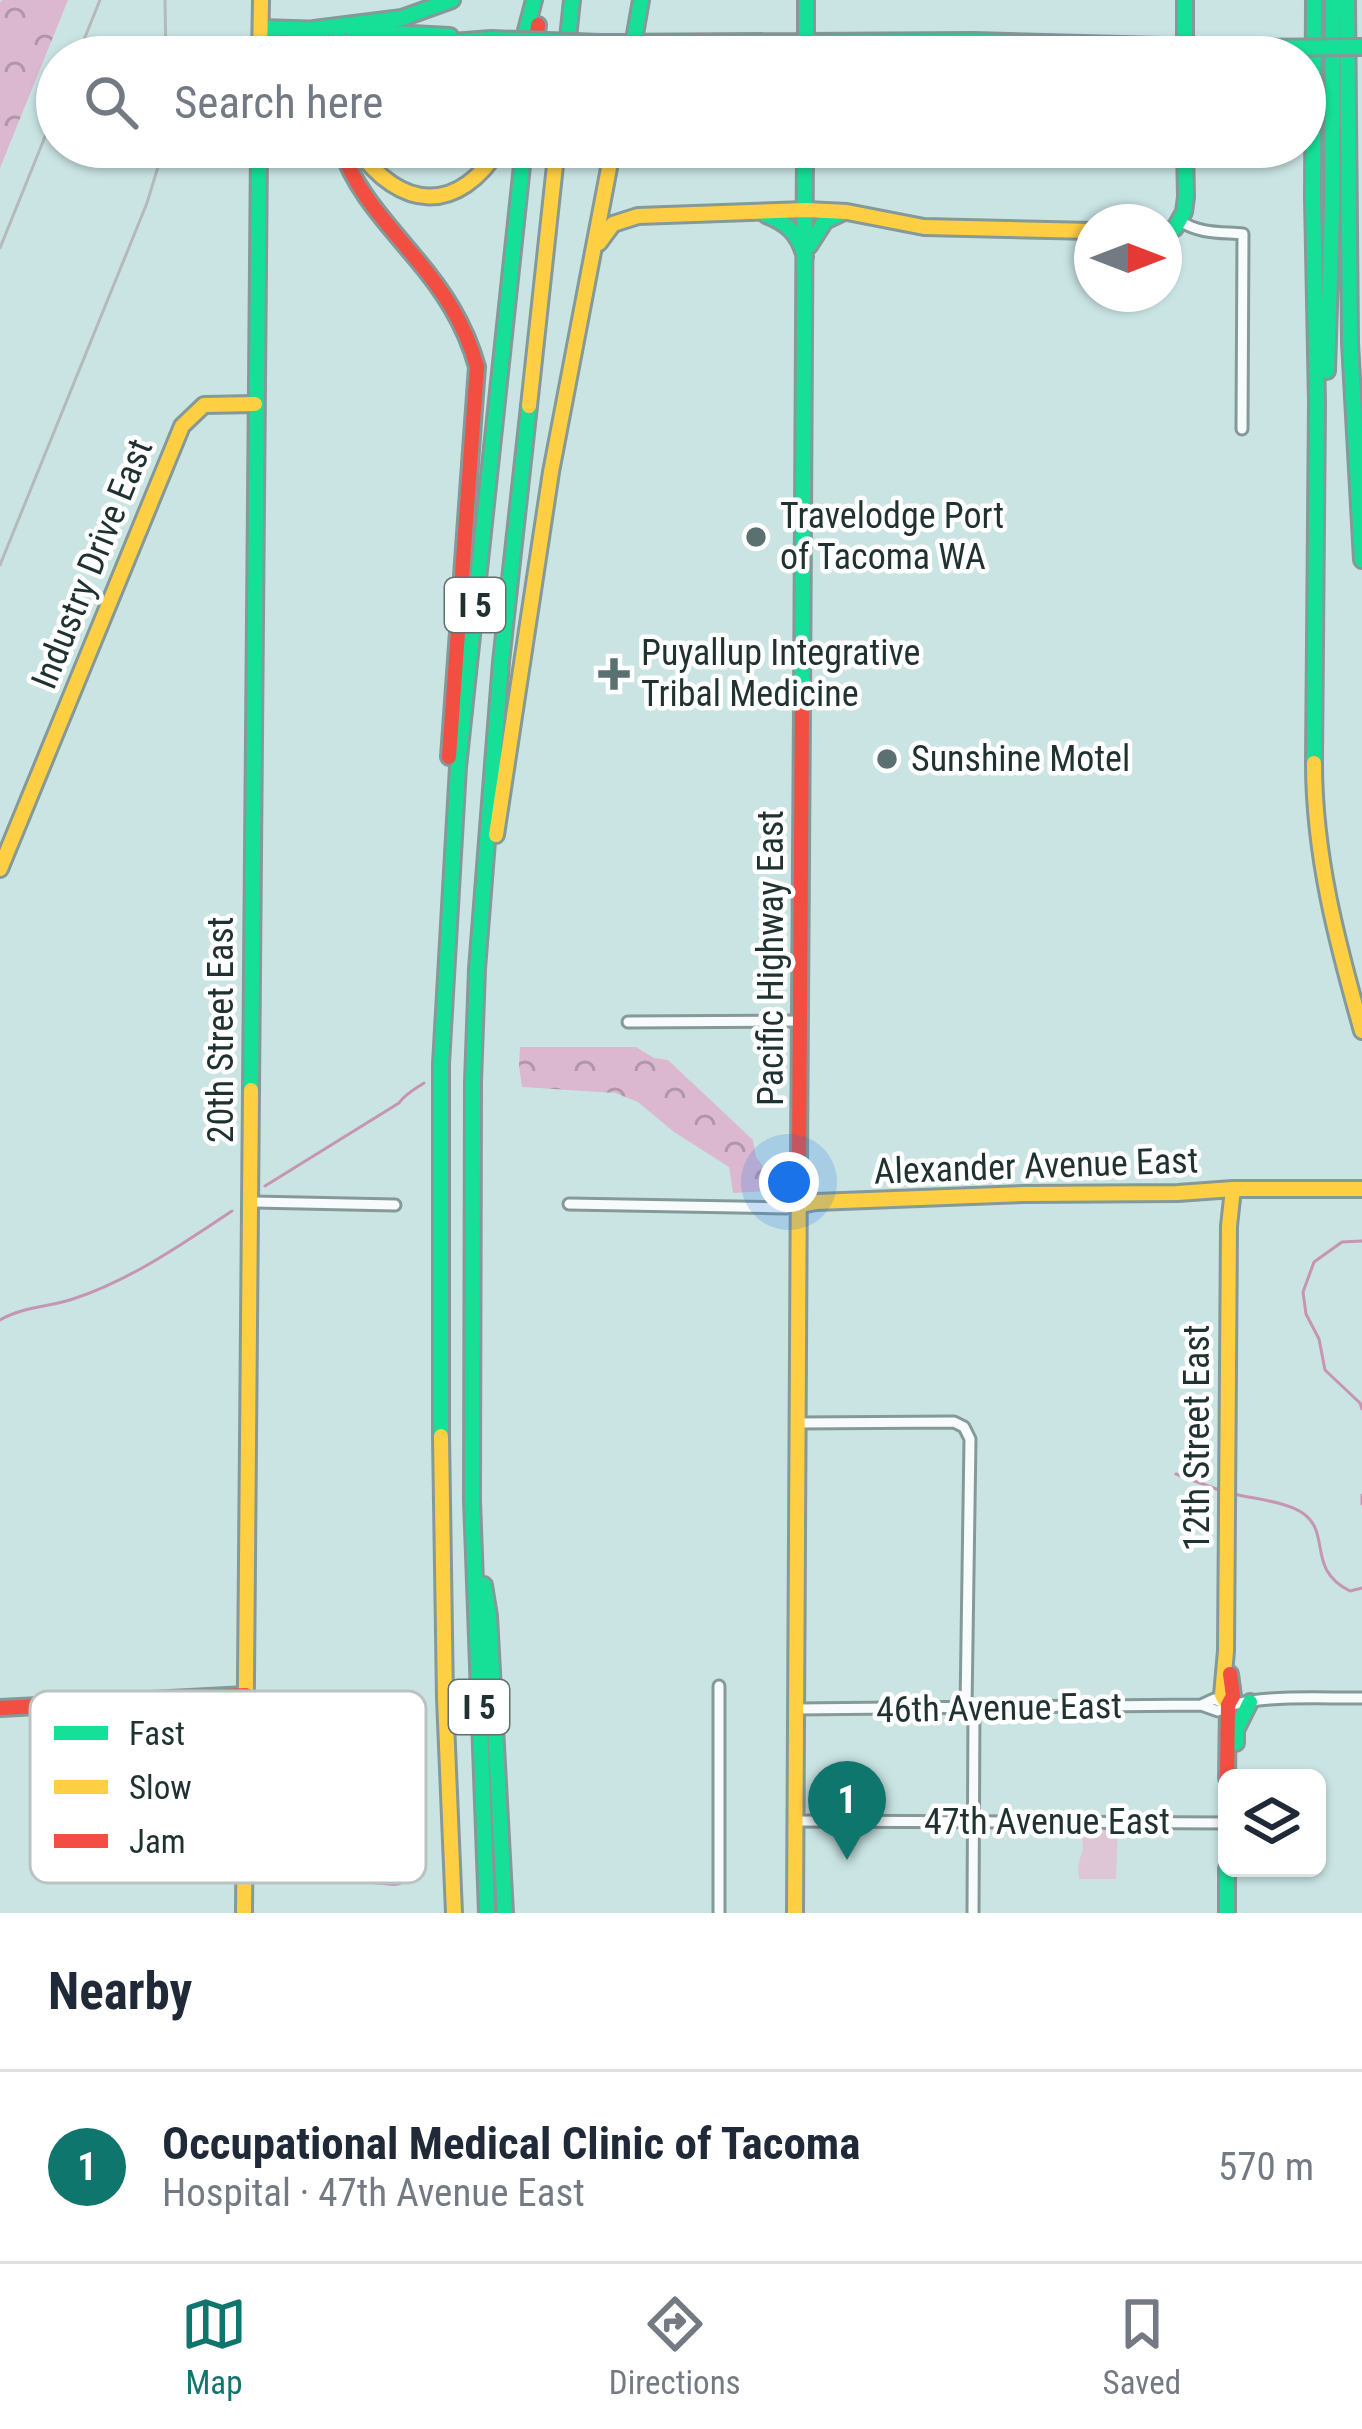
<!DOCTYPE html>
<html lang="en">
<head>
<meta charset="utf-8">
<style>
  body { margin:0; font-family:"Roboto Condensed",sans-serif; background:#f6f6f7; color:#1f2937 }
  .controls { position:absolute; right:36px; bottom:36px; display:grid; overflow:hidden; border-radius:18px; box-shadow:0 3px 9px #0004 }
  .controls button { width:108px; height:108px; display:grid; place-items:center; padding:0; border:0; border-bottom:3px solid #e0e1e3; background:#fff; color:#1f2937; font:60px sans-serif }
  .compass { position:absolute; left:1074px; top:204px; width:108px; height:108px; border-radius:50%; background:#fff; box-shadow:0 3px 9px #0004; rotate:90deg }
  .you { position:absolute; left:789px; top:1182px; width:42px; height:42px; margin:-30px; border:9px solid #fff; border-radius:50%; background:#1a73e8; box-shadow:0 0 0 18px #1a73e833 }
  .badge { display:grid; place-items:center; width:78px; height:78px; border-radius:50%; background:#0f766e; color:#fff; font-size:39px; font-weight:700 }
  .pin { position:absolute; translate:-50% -99px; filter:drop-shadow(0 3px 6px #0008) }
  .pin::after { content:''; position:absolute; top:63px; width:42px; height:36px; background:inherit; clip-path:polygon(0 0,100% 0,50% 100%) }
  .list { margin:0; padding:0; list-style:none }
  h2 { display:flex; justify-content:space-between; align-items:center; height:156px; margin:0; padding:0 48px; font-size:51px }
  h2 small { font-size:39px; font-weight:400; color:#747a83 }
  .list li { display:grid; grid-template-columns:78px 1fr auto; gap:36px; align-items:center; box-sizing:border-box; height:192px; padding:0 48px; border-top:3px solid #e0e1e3 }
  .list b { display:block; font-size:45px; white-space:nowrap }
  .list p { margin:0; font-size:39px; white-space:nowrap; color:#747a83 }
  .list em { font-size:39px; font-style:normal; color:#747a83 }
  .icon { flex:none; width:66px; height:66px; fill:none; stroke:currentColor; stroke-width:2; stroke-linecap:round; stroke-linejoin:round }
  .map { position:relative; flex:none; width:1362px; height:1913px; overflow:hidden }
  .search { position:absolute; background:#fff; box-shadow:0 3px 9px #0004; left:36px; right:36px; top:36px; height:132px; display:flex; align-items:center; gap:30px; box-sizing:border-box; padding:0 42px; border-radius:66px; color:#747a83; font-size:45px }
  .sheet { height:348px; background:#fff }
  nav { display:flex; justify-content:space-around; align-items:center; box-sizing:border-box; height:168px; border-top:3px solid #e0e1e3; background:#fff; font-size:33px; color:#747a83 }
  nav a { display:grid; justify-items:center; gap:6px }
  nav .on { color:#0f766e }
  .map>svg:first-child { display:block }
</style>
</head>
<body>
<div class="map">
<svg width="1362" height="1913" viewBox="0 0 1362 1913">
  <defs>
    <pattern id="forest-crowns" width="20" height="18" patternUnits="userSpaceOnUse" patternTransform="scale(3)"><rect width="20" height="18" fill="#dbb8cf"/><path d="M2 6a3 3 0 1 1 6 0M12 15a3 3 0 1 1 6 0" fill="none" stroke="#b196a9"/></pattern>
    <pattern id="water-ripples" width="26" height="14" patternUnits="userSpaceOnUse" patternTransform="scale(3)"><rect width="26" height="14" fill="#c695b2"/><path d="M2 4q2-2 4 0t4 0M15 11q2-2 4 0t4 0" fill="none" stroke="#a07a91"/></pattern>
  </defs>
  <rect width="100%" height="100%" fill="#cae4e4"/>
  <path fill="#dec6d7" d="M1081 1826 1118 1828 1116 1879H1079L1078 1866 1083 1848Z"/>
  <path fill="url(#forest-crowns)" d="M2 0H68L0 168V3Z
    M520 1047H636L654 1058 668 1060 753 1140 756 1157 770 1176 768 1191 733 1193 729 1167 674 1132 638 1102 615 1093 522 1087 519 1066Z"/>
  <path fill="url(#water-ripples)" d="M288 1863 395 1873 402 1875 403 1879 401 1885 394 1886 298 1877 285 1871 284 1865Z"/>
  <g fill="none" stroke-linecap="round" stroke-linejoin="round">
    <path stroke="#c695b2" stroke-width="3" d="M265 1186 399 1103C405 1094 415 1089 424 1083
      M1362 1241 1342 1242 1314 1262 1303 1292 1306 1314 1319 1339 1325 1370 1360 1403 1362 1409
      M0 1320C22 1307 49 1307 73 1299 131 1280 182 1244 232 1211
      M1176 1474 1219 1490
      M1234 1494C1255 1499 1282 1501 1301 1512 1333 1532 1305 1569 1350 1591L1362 1588
      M1362 1495V1504"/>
    <defs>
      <path id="street" d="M1180 221C1200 234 1220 232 1243 234L1242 429
        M628 1022 802 1021
        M249 1202 395 1205
        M569 1204 786 1208 800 1205
        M798 1423 954 1422 964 1427 970 1439 966 1708
        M719 1686V1913
        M1201 1705 1218 1711C1248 1693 1326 1699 1362 1698
        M796 1709 1201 1705 1214 1699 1225 1704
        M796 1821 1227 1823
        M973 1913 974 1708"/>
      <path id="fast" d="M806 0V57
        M1185 0V45
        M1314 0 1313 198 1317 403 1314 763
        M1347 0 1350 343 1362 560
        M261 28 325 30
        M314 29 402 18 452 0
        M338 30V57
        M353 31 450 36
        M600 43 973 41 1238 48
        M388 57 414 45 491 39
        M519 57 534 0
        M566 57 572 0
        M631 57 641 0
        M766 215C788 223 799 235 805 257
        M1164 232 1175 228 1184 212 1186 197 1185 147
        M809 246 825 221 842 213
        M1327 371 1332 208 1333 0
        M802 706 805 147
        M251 1090 259 147
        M441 1436V1064L458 767 524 147
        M484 1585 489 1616 505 1913
        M1236 1743V1730L1250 1702
        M1227 1868V1913
        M487 1913 472 1500 473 1082 477 969 501 662 529 406"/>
      <path id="slow" d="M260 57 261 0
        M356 147C400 211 458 215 500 147
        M806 210 847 212 924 227 1092 231
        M599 243 613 224 638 216 806 210
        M529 406 557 147
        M1314 763C1314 856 1337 942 1362 1031
        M496 835 551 472 613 147
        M0 869 182 426 204 405 255 404
        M800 1205 816 1202 1024 1194 1178 1193 1233 1189H1362
        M441 1436 445 1698 454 1913
        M1228 1705 1222 1695 1226 1651 1229 1226 1233 1189
        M244 1913 251 1090
        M795 1913 799 1160"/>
      <path id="jam" d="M534 57 538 25
        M341 147C354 189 385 221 413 255 442 289 465 323 477 367L449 757
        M799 1160 802 706
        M0 1708 246 1695
        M1227 1778 1228 1705 1233 1696 1230 1674"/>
    </defs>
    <use href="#street" stroke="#859999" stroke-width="15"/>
    <use href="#fast" stroke="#859999" stroke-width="20"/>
    <use href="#slow" stroke="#859999" stroke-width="20"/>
    <use href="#jam" stroke="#859999" stroke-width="20"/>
    <use href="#street" stroke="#f7fbfb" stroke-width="9"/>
    <use href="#fast" stroke="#16e098" stroke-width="14"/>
    <use href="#slow" stroke="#ffcf43" stroke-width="14"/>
    <use href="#jam" stroke="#f24e42" stroke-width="14"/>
    <path stroke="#b4baba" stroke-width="3" d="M165 0 166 57
      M77 57 100 0
      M0 248 57 107
      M0 565 147 203 164 147"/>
    <defs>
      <path id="fast-bridge" d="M491 39 600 43
        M1238 48 1362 47"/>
    </defs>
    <use href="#fast-bridge" stroke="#859999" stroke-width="20" stroke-linecap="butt"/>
    <use href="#fast-bridge" stroke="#16e098" stroke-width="14"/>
  </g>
  <g fill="#5b7070" stroke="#fff" stroke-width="4.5">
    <circle cx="756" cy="537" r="12"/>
    <path d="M608 656h12v12h12v12h-12v12h-12v-12h-12v-12h12z"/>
    <circle cx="887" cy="759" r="12"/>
  </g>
  <g text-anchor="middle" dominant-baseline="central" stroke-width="9" stroke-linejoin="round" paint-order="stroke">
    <g fill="#fff" stroke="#626f6f" stroke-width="3">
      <rect x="445" y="578" width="60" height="54" rx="9"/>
      <rect x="449" y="1680" width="60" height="54" rx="9"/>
    </g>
    <g font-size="33" font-weight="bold" fill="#1f3131">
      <text x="475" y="605">I 5</text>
      <text x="479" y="1707">I 5</text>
    </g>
    <g font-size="36" fill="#1f3131" stroke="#fff" text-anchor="start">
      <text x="780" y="516">Travelodge Port<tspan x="780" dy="41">of Tacoma WA</tspan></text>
      <text x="641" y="653">Puyallup Integrative<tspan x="641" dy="41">Tribal Medicine</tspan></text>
      <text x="911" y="759">Sunshine Motel</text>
    </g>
    <g font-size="36" fill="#1f3131" stroke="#fff">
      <text transform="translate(92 564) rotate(-68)">Industry Drive East</text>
      <text transform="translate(771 958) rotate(-90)">Pacific Highway East</text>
      <text transform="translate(221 1030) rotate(-90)">20th Street East</text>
      <text transform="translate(1036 1166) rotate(-2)">Alexander Avenue East</text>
      <text transform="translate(1197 1438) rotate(-90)">12th Street East</text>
      <text transform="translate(999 1708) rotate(-1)">46th Avenue East</text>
      <text x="1047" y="1822">47th Avenue East</text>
    </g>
  </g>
  <rect x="30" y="1691" width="396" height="192" rx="18" fill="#fff" stroke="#bcc1c1" stroke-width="3"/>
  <rect x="54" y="1726" width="54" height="14" fill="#16e098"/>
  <rect x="54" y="1780" width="54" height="14" fill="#ffcf43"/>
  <rect x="54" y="1834" width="54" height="14" fill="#f24e42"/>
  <g font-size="33" fill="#1f3131">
    <text x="129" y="1745">Fast</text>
    <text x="129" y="1799">Slow</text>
    <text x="129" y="1853">Jam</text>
  </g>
</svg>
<div class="controls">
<button><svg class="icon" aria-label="layers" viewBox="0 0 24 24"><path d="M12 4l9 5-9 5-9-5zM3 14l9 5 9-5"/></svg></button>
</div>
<svg class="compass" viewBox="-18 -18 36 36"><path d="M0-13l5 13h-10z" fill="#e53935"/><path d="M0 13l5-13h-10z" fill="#747a83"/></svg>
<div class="you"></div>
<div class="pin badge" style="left:847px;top:1860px">1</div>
<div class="search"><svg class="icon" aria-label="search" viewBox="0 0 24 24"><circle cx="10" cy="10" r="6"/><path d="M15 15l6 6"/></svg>Search here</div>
</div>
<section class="sheet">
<h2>Nearby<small></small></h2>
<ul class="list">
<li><span class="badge">1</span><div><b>Occupational Medical Clinic of Tacoma</b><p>Hospital · 47th Avenue East</p></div><em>570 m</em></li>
</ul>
</section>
<nav>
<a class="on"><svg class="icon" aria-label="map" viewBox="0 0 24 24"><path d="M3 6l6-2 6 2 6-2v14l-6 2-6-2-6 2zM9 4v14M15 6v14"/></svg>Map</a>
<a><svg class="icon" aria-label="directions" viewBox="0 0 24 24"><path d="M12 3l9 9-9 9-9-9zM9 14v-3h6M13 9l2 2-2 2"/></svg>Directions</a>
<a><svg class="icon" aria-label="saved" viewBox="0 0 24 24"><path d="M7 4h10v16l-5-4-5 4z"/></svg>Saved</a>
</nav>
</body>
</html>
